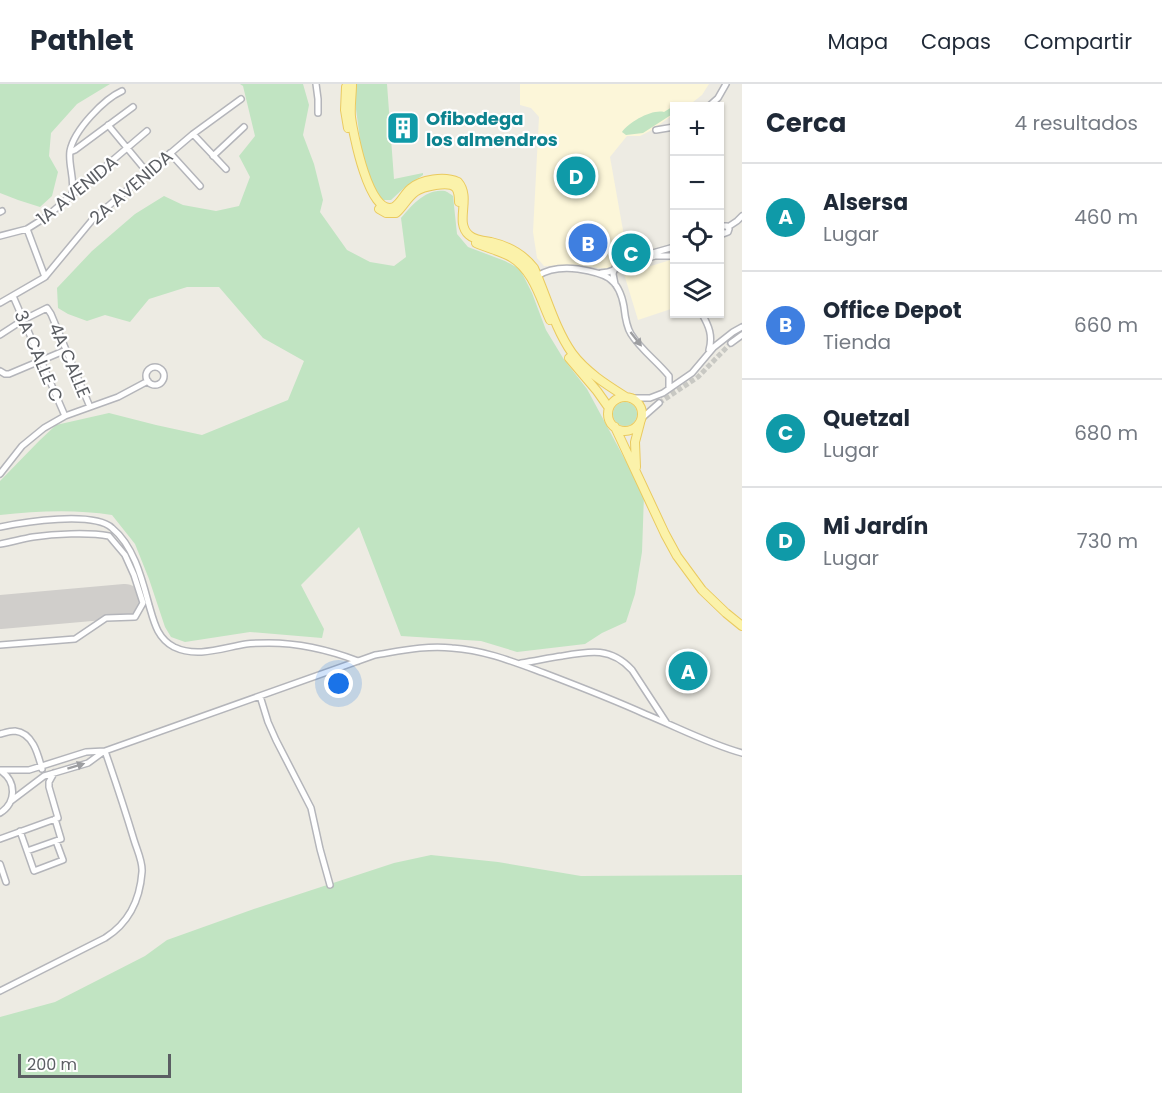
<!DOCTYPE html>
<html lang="es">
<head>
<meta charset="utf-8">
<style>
  body { margin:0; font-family:Poppins,sans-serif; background:#f6f6f7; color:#1f2937 }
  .controls { position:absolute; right:18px; top:18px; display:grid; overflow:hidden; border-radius:0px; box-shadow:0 2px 4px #0004 }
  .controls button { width:54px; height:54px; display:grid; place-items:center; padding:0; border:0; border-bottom:2px solid #e0e1e3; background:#fff; color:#1f2937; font:30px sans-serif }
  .scale { position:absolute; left:18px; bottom:15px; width:153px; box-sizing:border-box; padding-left:6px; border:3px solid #5b5e63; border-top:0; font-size:16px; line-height:21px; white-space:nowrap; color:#5b5e63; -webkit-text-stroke:4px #fff; paint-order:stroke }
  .you { position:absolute; left:339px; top:600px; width:21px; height:21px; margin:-15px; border:4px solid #fff; border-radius:50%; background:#1a73e8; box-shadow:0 0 0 9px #1a73e833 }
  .badge { display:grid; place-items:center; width:39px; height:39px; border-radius:50%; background:#e14b36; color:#fff; font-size:20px; font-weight:700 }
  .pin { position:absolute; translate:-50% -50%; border:3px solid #fff; box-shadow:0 2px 6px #0006 }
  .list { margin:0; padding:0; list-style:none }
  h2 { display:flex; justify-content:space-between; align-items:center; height:78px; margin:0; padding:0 24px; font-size:26px }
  h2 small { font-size:20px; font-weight:400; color:#747a83 }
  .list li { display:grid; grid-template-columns:39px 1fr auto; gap:18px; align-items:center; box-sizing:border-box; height:108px; padding:0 24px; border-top:2px solid #e0e1e3 }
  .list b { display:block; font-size:22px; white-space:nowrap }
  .list p { margin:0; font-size:20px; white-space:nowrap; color:#747a83 }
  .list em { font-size:20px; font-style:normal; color:#747a83 }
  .icon { flex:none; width:33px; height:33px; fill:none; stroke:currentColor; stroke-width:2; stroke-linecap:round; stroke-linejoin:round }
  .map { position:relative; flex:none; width:742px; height:1009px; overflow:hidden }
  header { display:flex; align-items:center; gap:36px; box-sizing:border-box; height:84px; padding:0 30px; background:#fff; border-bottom:2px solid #e0e1e3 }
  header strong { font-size:28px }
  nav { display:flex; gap:33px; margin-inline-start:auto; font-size:21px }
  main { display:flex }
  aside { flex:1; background:#fff }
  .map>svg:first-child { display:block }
</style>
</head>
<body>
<header>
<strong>Pathlet</strong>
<nav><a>Mapa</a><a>Capas</a><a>Compartir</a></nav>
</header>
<main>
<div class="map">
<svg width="742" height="1009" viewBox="0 0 742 1009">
  <rect width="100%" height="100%" fill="#edebe3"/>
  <path fill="#fcf6d9" d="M520 0H709L702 11 688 22H674V30L652 46 640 52H627L610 73 624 152 623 160 612 185 570 181 544 182 537 174 533 148 539 33 531 24 520 21Z
    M674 175V224L638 236 624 190Z"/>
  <path fill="#c1e4c2" d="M0 0H110L77 20 51 49 49 72 58 88 52 112 40 123 18 116 0 109Z
    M240 0H303L309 21 303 51 314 80 323 116 320 128 347 166 370 178 394 182 406 173 401 134C411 122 426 104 445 107 446 107 452 111 453 112L457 150 468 163 505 177 520 185 532 209 546 246 563 274 587 305 644 411 642 468 635 510 626 538 602 549 585 560 517 568 481 557 401 552 359 443 301 501 324 545 322 554 250 548 185 558 171 553 165 543 149 495 135 460 112 431C75 425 37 427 0 431V397L39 357 56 341 109 329 156 341 202 351 288 316 304 277 263 254 219 203H187L149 215 130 238 105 231 87 237 68 230 58 224 57 204 92 167 135 130 164 112 183 121 216 127 239 122 250 93 239 72 255 52 243 2Z
    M355 0H387L394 95 423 89V91L404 104 391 116H384L379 113 363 79 356 25V6Z
    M672 23H674V29L643 49 626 51 622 48C629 38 652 25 664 28Z
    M613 330a12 12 0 1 1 24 0a12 12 0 1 1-24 0Z
    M431 771 498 778 581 792 742 791V1009H0V933L55 918 145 872 167 856 257 824 394 779Z"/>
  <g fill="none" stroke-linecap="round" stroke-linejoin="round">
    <path stroke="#d0cecb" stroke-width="34" d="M0 528 125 517"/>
    <path stroke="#c8c8c3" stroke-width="5" stroke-dasharray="5 2.5" stroke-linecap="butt" d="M659 319 698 293 731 259"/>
    <defs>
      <path id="street" d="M316 0 318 15V29
        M709 22 718 14 726 0
        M108 41 147 88
        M656 46 674 43
        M193 50 226 85
        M70 68 75 66 133 23
        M170 69 200 102
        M213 72 244 43
        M72 109C75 95 68 81 70 67 74 46 104 15 122 7
        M0 128 2 127
        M728 143 737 137 742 132
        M27 145 45 193
        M720 151 728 148 729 145 727 142H723L721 144 722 147 723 149
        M0 152 27 145 46 133 147 47
        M640 165 645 169 649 170 674 163
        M638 177 655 172H674
        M601 189 608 188 629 180
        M537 192C550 184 563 183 578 185 604 189 619 193 624 223 625 232 626 242 631 250 641 266 657 277 669 292V304
        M615 200 613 190 614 186 624 163 633 160 639 163 641 168 638 177 633 180 626 178 621 171
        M13 212 65 332
        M0 219 45 193 93 135 193 50 241 15
        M702 230C709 242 713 252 709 266
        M0 251 23 236 47 224 51 230 90 323
        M731 259 742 251
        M146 292a9 9 0 1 1 18 0a9 9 0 1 1-18 0Z
        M0 287 5 290H9L66 266
        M633 314H650L663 309 692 289 714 263 733 248 742 243
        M642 334 659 319
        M0 390 22 362 44 344 65 332 118 313 148 297
        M0 443C24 438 93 427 112 444 134 462 142 495 149 521 154 538 157 554 174 563 197 574 222 564 246 560 253 559 261 559 269 559 300 559 329 566 358 577
        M0 460C11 458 22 455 33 453 54 450 88 448 109 452L125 471 134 491 143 519 135 533 106 534 75 555 0 561
        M521 579C535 577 548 574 562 572 590 567 611 563 632 586L666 638
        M260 612 268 638 276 656 311 724 320 765 330 801
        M0 650C4 649 10 647 15 647 33 649 38 670 42 685
        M0 686H29L86 668 105 667 375 571C400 567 426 561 452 564 484 566 514 578 544 589 578 602 612 615 645 630 677 643 709 660 742 669
        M11 717 44 692 88 679 103 668
        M0 729C16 719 17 698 1 687
        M20 747 27 767 61 755 55 735
        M0 755 58 734 49 703V698L54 689
        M27 767 34 787 63 776 56 757
        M0 780 6 798
        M0 907 105 854C129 839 140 815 142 788 143 778 137 766 134 756 125 726 115 696 105 667"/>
      <path id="primary" d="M352 0C352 11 350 22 351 33 353 48 369 134 394 123 401 119 404 110 410 105 421 95 445 92 458 98 472 114 454 138 469 151 474 156 484 157 491 158 508 162 523 170 534 184 546 211 555 245 572 269 586 288 607 301 626 313
        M346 3 345 26 348 44
        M379 125 386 129H396C403 123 407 114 415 108 422 103 449 96 456 104 459 108 459 113 459 118
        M476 159C487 164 500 167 511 173 533 186 540 214 550 236
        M569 274 597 307 609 324
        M608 330a17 17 0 1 1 34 0a17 17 0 1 1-34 0Z
        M615 343 665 450 677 472 702 506 726 529 742 542
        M636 383 635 358 640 339"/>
    </defs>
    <use href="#street" stroke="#b4b5ba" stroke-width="8"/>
    <use href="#primary" stroke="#eaca5f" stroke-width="10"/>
    <use href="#street" stroke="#fff" stroke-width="5"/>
    <use href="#primary" stroke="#fbf2aa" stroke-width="8"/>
  </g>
  <defs><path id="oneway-solid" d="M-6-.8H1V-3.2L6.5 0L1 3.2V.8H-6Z" transform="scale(1.5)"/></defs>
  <g fill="#9d9ea1">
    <use href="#oneway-solid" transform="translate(636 255) rotate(52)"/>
    <use href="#oneway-solid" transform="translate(76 682) rotate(-17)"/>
  </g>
  <defs>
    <symbol id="building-square" viewBox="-11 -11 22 22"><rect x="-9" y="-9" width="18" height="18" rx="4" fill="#0f9aa8" stroke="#fff"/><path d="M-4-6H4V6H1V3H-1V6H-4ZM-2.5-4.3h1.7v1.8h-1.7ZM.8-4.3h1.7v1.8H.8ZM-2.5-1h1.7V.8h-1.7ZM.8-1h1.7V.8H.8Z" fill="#fff"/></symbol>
  </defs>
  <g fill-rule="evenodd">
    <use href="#building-square" x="384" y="25" width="38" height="38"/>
  </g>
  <g text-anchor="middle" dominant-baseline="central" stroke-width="4.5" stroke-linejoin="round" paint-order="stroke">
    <g font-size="18" font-weight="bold" fill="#0d838f" stroke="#fff" text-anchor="start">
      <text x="426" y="34">Ofibodega<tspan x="426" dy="21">los almendros</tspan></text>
    </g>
    <g font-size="18" fill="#5b5e63" stroke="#fff">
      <text transform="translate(131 103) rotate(-41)">2A AVENIDA</text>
      <text transform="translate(77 106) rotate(-39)">1A AVENIDA</text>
      <text transform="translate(39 272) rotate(67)">3A CALLE C</text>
      <text transform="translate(70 276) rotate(67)">4A CALLE</text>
    </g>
  </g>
</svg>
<div class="controls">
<button>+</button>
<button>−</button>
<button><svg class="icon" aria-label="locate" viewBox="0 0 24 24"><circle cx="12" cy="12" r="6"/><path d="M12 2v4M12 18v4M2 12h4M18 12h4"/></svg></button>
<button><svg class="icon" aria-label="layers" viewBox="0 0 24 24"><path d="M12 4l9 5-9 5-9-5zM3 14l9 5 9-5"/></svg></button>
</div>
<div class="scale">200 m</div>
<div class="you"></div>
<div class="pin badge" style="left:688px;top:587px;background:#0f9aa8">A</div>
<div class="pin badge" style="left:588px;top:159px;background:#3f7fe0">B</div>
<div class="pin badge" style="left:631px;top:169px;background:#0f9aa8">C</div>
<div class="pin badge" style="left:576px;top:92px;background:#0f9aa8">D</div>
</div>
<aside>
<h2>Cerca<small>4 resultados</small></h2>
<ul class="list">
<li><span class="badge" style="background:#0f9aa8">A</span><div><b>Alsersa</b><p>Lugar</p></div><em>460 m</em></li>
<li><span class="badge" style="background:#3f7fe0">B</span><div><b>Office Depot</b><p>Tienda</p></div><em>660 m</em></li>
<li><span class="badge" style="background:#0f9aa8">C</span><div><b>Quetzal</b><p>Lugar</p></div><em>680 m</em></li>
<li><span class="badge" style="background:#0f9aa8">D</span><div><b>Mi Jardín</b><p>Lugar</p></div><em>730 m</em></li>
</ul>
</aside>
</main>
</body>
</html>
